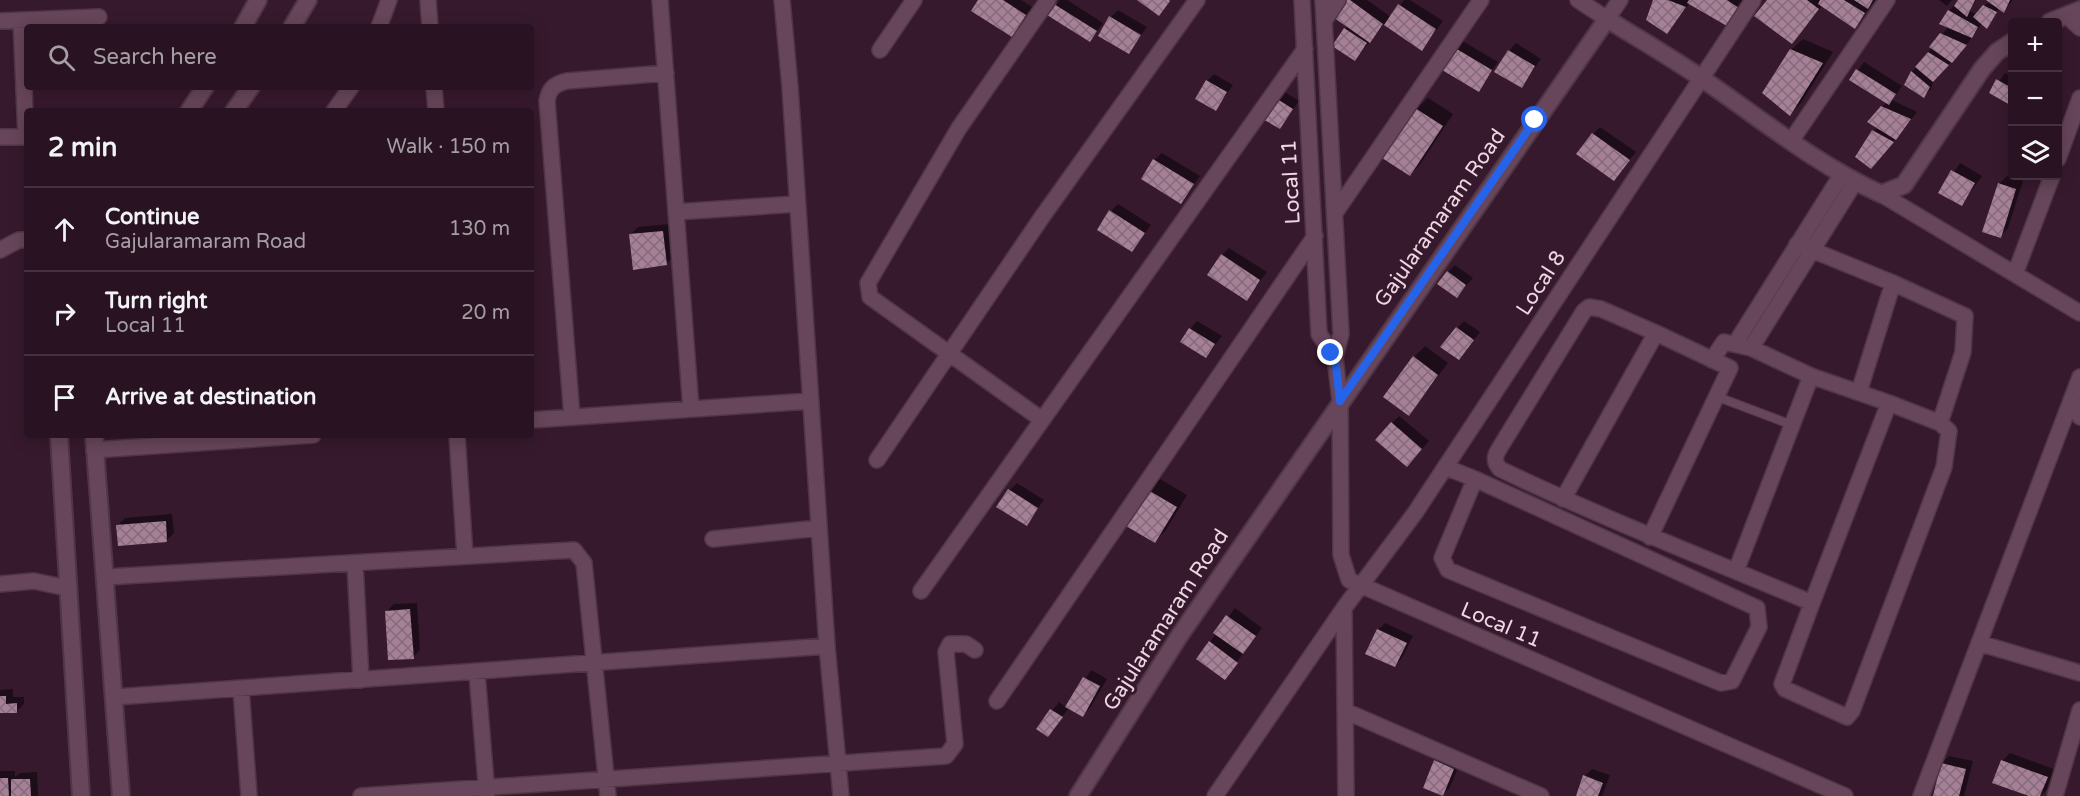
<!DOCTYPE html>
<html lang="en">
<head>
<meta charset="utf-8">
<style>
  body { margin:0; font-family:"Varela Round",sans-serif; background:#35202f; color:#f1f3f6 }
  .controls { position:absolute; right:18px; top:18px; display:grid; overflow:hidden; border-radius:6px; box-shadow:0 3px 15px #0003 }
  .controls button { width:54px; height:54px; display:grid; place-items:center; padding:0; border:0; border-bottom:2px solid #453240; background:#291322; color:#f1f3f6; font:30px sans-serif }
  .stop { position:absolute; width:18px; height:18px; margin:-14px; border:4px solid #2563eb; border-radius:50%; background:#fff }
  .stop.end { background:#2563eb; border-color:#fff; box-shadow:0 2px 6px #0008 }
  .list { margin:0; padding:0; list-style:none }
  h2 { display:flex; justify-content:space-between; align-items:center; height:78px; margin:0; padding:0 24px; font-size:26px }
  h2 small { font-size:20px; font-weight:400; color:#a59ea5 }
  .list li { display:grid; grid-template-columns:39px 1fr auto; gap:18px; align-items:center; box-sizing:border-box; height:84px; padding:0 24px; border-top:2px solid #453240 }
  .list b { display:block; font-size:22px; white-space:nowrap }
  .list p { margin:0; font-size:20px; white-space:nowrap; color:#a59ea5 }
  .list em { font-size:20px; font-style:normal; color:#a59ea5 }
  .icon { flex:none; width:33px; height:33px; fill:none; stroke:currentColor; stroke-width:2; stroke-linecap:round; stroke-linejoin:round }
  .map { position:relative; flex:none; width:2080px; height:796px; overflow:hidden }
  .search { position:absolute; background:#291322; box-shadow:0 3px 15px #0003; left:24px; top:24px; width:510px; height:66px; display:flex; align-items:center; gap:15px; box-sizing:border-box; padding:0 21px; border-radius:6px; color:#a59ea5; font-size:22px }
  .panel { position:absolute; background:#291322; box-shadow:0 3px 15px #0003; left:24px; top:108px; width:510px; height:330px; border-radius:6px }
  .map>svg:first-child { display:block }
</style>
</head>
<body>
<div class="map">
<svg width="2080" height="796" viewBox="0 0 2080 796">
  <defs>
    <pattern id="building-cross-hatch" width="8" height="8" patternUnits="userSpaceOnUse" patternTransform="scale(1.5)"><rect width="8" height="8" fill="#a68097"/><path d="M0 0l8 8M0 8l8-8" fill="none" stroke="#856a7a"/></pattern>
  </defs>
  <rect width="100%" height="100%" fill="#37192d"/>
  <path fill="#0007" d="M980 0H1021L1032 7 1012 35Z
    M1060 0H1067L1103 23 1090 40 1049 15Z
    M1342 0H1367L1391 17 1404 0H1410L1443 21 1422 49 1384 24 1355 60 1345 29 1348 26Z
    M1654 0H1745L1735 17 1690 3 1666 32Z
    M1769 0H1875L1855 27 1823 5 1792 42Z
    M1939 0H1952L1947 6Z
    M1959 0H1976L1970 11 1977 15 1987 3 1993 5 1988 0H2013L2004 11 1999 8 1990 24 1982 23 1960 54 1935 77 1931 89 1924 96 1906 84 1912 72 1949 26V11Z
    M1118 10 1147 27 1129 52 1111 17Z
    M1459 39 1498 62 1478 90 1439 67Z
    M1803 39 1833 52 1801 103 1790 114 1791 50Z
    M1516 43 1541 59 1522 86 1509 51Z
    M1864 62 1902 86 1892 100 1917 112 1878 160 1874 131 1878 127 1882 107 1887 102 1851 80Z
    M2005 73 2012 77V104L1991 93Z
    M1214 74 1233 85 1216 109 1207 81Z
    M1283 91 1299 101 1280 127 1263 117Z
    M1428 98 1453 114 1421 163 1410 175 1416 109Z
    M1600 127 1636 152 1614 179 1593 134Z
    M1162 153 1200 176 1181 202 1154 160Z
    M1960 163 1982 176 1962 204 1940 192Z
    M2007 176 2023 181 2008 228 2001 236 1999 184Z
    M1118 204 1151 225 1132 250 1111 211Z
    M670 224 673 257 666 264 631 234 638 227Z
    M1229 248 1267 272 1246 299 1222 255Z
    M1455 265 1473 278 1457 296 1448 272Z
    M1197 321 1222 336 1206 357 1190 329Z
    M1464 321 1480 332 1459 359 1457 328Z
    M1425 346 1448 363 1409 414 1414 357Z
    M1399 416 1429 441 1414 458 1392 423Z
    M1160 479 1187 495 1166 530 1155 541 1149 491Z
    M1017 483 1044 500 1026 524 1010 490Z
    M172 514 174 533 166 541 118 525 125 518Z
    M417 603 420 650 413 657 386 612 394 604Z
    M1235 608 1262 628 1225 678 1198 658Z
    M1385 623 1413 636 1402 658 1395 665 1378 630Z
    M1091 670 1107 679 1090 708 1082 716 1069 708 1048 735 1038 729 1059 702 1067 708Z
    M13 689V697H24V704L17 711 0 712V690Z
    M2010 753 2054 769 2046 791 2040 796 1994 782 2002 761Z
    M1443 754 1461 761 1450 787 1443 795 1435 761Z
    M1949 756 1973 761 1964 796H1934L1942 763Z
    M1592 769 1610 775 1602 796H1577L1585 776Z
    M0 771H15V777L20 773 37 772 38 796H0Z"/>
  <path fill="url(#building-cross-hatch)" d="M978 0H1003L1026 15 1012 37 971 11Z
    M1137 0H1169L1170 1 1159 16Z
    M1340 0H1350L1383 24 1370 43 1330 15Z
    M1653 0H1668L1686 7 1667 34 1646 20Z
    M1689 0H1727L1742 10 1727 26 1687 3Z
    M1767 0H1807L1819 9 1792 44 1754 16Z
    M1820 0H1844L1865 13 1855 29 1818 4Z
    M1854 0H1873L1868 9Z
    M1958 0H1975L1967 17 1954 6Z
    M1986 0H2010L2004 13Z
    M1054 4 1097 31 1090 42 1047 15Z
    M1398 4 1436 29 1422 51 1384 25Z
    M1983 5 1997 12 1987 29 1973 17Z
    M1948 10 1978 27 1972 38 1939 24Z
    M1109 16 1141 35 1129 54 1098 36Z
    M1344 28 1367 43 1355 61 1332 46Z
    M1940 33 1967 45 1952 63 1929 47Z
    M1450 45 1492 70 1479 92 1437 67Z
    M1790 49 1823 63 1790 116 1762 93Z
    M1508 50 1535 66 1522 88 1494 72Z
    M1928 52 1949 65 1933 82 1915 67Z
    M1856 69 1896 94 1889 105 1849 80Z
    M1911 71 1930 87 1924 98 1904 85Z
    M1996 79 2012 88V106L1989 93Z
    M1206 80 1227 92 1216 111 1195 99Z
    M1274 97 1293 109 1280 129 1261 118Z
    M1881 106 1911 119 1896 140 1867 122Z
    M1415 108 1443 126 1410 176 1382 158Z
    M1872 130 1894 142 1871 169 1855 157Z
    M1592 133 1630 160 1614 181 1576 154Z
    M1153 159 1194 184 1181 204 1141 179Z
    M1951 170 1975 183 1962 206 1938 193Z
    M1998 183 2016 189 2001 238 1982 232Z
    M1109 210 1145 233 1132 252 1097 230Z
    M663 231 667 265 633 270 629 234Z
    M1221 254 1260 280 1247 301 1207 275Z
    M1447 271 1466 285 1457 298 1437 284Z
    M1456 327 1474 340 1459 360 1440 347Z
    M1189 328 1215 344 1206 358 1180 342Z
    M1413 356 1438 375 1409 416 1383 397Z
    M1391 422 1422 449 1407 467 1375 440Z
    M1008 489 1038 508 1027 526 996 507Z
    M1148 490 1177 507 1155 543 1126 526Z
    M166 521 167 542 118 546 116 525Z
    M410 609 414 659 388 660 385 611Z
    M1226 615 1256 636 1243 654 1213 633Z
    M1377 629 1407 643 1395 667 1365 654Z
    M1209 641 1238 663 1225 680 1196 659Z
    M1083 677 1100 686 1083 717 1065 707Z
    M0 696H6V704L17 703V713H0Z
    M1050 709 1063 717 1048 737 1036 729Z
    M1434 760 1454 769 1443 796 1423 788Z
    M2001 760 2048 777 2040 796H2029L1992 783Z
    M1941 763 1966 769 1959 796H1933Z
    M1583 775 1603 783 1598 796H1576Z
    M0 778H8L9 796H0Z
    M11 779H30L31 796H11Z"/>
  <g fill="none" stroke-linecap="round" stroke-linejoin="round">
    <defs>
      <path id="service" d="M1718 397 1792 425"/>
      <path id="minor" d="M428 0 430 27
        M660 0 691 409
        M782 0 790 87 827 646 841 796
        M1302 0 1319 334 1335 357
        M1323 0 1341 334 1335 357 1340 401 1341 555 1349 580 1845 796
        M1578 0 1607 19 1620 0
        M2066 15 2080 28
        M21 20 26 137
        M0 21 99 17
        M1324 21 1338 0
        M379 27 389 0
        M880 50 914 0
        M434 87 436 111
        M334 111 351 87
        M0 137H27
        M1791 141 1887 0
        M2058 159 2080 98
        M1881 194 2080 313
        M676 212 796 204
        M1335 213 1481 0
        M1797 244 1893 283 1965 316 1963 352 1940 423
        M0 250 19 240H27
        M2015 274 2052 176
        M1735 344 1842 174
        M1751 348 1855 182
        M1712 360 1724 342 1751 348 1811 376 1889 403 1812 603
        M1859 392 1893 283
        M2071 400 2080 417
        M572 417 547 101C549 89 554 84 567 81L666 73
        M1041 419 870 297 868 283 959 128 1048 0
        M531 420 810 401
        M457 435 465 556
        M94 450 313 435
        M877 460 1042 217 1197 0
        M1445 467 1475 479 1757 608 1759 627 1732 681 1721 683 1448 570 1442 558 1475 479
        M1563 499 1656 333
        M1650 537 1730 368 1656 333 1601 309 1589 307 1584 311 1499 449C1494 457 1494 462 1500 469 1602 518 1708 559 1812 603L1782 684 1785 689 1847 717 1852 711 1944 467 1949 431 1940 423 1889 403
        M713 539 819 528
        M355 563 361 680
        M1736 571 1811 376
        M106 577 574 550 584 563 608 796
        M0 584 34 581 67 588
        M921 591 1305 49
        M1979 643 2080 673
        M477 673 487 795
        M241 689 249 796
        M115 697 827 646
        M997 701 1315 236
        M1345 711 1541 796
        M361 796 946 756 955 744 946 652 950 644H966L975 650
        M1215 796 1344 608
        M1346 796 1344 608 1415 513 1753 0
        M1921 796 2080 377
        M2055 796 2080 710"/>
      <path id="tertiary" d="M243 27 258 0
        M292 27 308 0
        M189 111 205 87
        M234 111 251 87
        M59 435 81 796
        M94 435 121 796"/>
      <path id="secondary" d="M2050 22 2080 10
        M1078 796 1180 635 1607 19C1639 39 1672 58 1704 80 1761 119 1817 165 1881 194L1904 185 1982 69 1997 52 2012 42"/>
    </defs>
    <use href="#service" stroke="#4f3646" stroke-width="10"/>
    <use href="#minor" stroke="#4f3646" stroke-width="18"/>
    <use href="#tertiary" stroke="#4f3646" stroke-width="20"/>
    <use href="#secondary" stroke="#4f3646" stroke-width="20"/>
    <use href="#service" stroke="#67455a" stroke-width="8"/>
    <use href="#minor" stroke="#67455a" stroke-width="15"/>
    <use href="#tertiary" stroke="#67455a" stroke-width="16"/>
    <use href="#secondary" stroke="#67455a" stroke-width="16"/>
  </g>
  <g fill="none" stroke-linecap="round" stroke-linejoin="round">
    <path stroke="#2563eb" stroke-width="8" d="M1331 353 1335 357 1340 401 1535 120"/>
  </g>
  <g text-anchor="middle" dominant-baseline="central" stroke-width="6" stroke-linejoin="round" paint-order="stroke">
    <g font-size="21" fill="#ecd7e3" stroke="#37192d">
      <text transform="translate(1291 182) rotate(-93)">Local 11</text>
      <text transform="translate(1440 218) rotate(-55)">Gajularamaram Road</text>
      <text transform="translate(1541 283) rotate(-57)">Local 8</text>
      <text transform="translate(1166 620) rotate(-57)">Gajularamaram Road</text>
      <text transform="translate(1501 625) rotate(23)">Local 11</text>
    </g>
  </g>
</svg>
<div class="controls">
<button>+</button>
<button>−</button>
<button><svg class="icon" aria-label="layers" viewBox="0 0 24 24"><path d="M12 4l9 5-9 5-9-5zM3 14l9 5 9-5"/></svg></button>
</div>
<div class="stop" style="left:1535px;top:120px"></div>
<div class="stop end" style="left:1331px;top:353px"></div>
<div class="search"><svg class="icon" aria-label="search" viewBox="0 0 24 24"><circle cx="10" cy="10" r="6"/><path d="M15 15l6 6"/></svg>Search here</div>
<section class="panel">
<h2>2 min<small>Walk · 150 m</small></h2>
<ul class="list">
<li><svg class="icon" aria-label="ahead" viewBox="0 0 24 24"><path d="M12 20V5M6 11l6-6 6 6"/></svg><div><b>Continue</b><p>Gajularamaram Road</p></div><em>130 m</em></li>
<li><svg class="icon" aria-label="right" viewBox="0 0 24 24"><path d="M7 20v-9h11M14 6l5 5-5 5"/></svg><div><b>Turn right</b><p>Local 11</p></div><em>20 m</em></li>
<li><svg class="icon" aria-label="arrive" viewBox="0 0 24 24"><path d="M6 21V4h12l-3 4 3 4H6"/></svg><div><b>Arrive at destination</b></div></li>
</ul>
</section>
</div>
</body>
</html>
